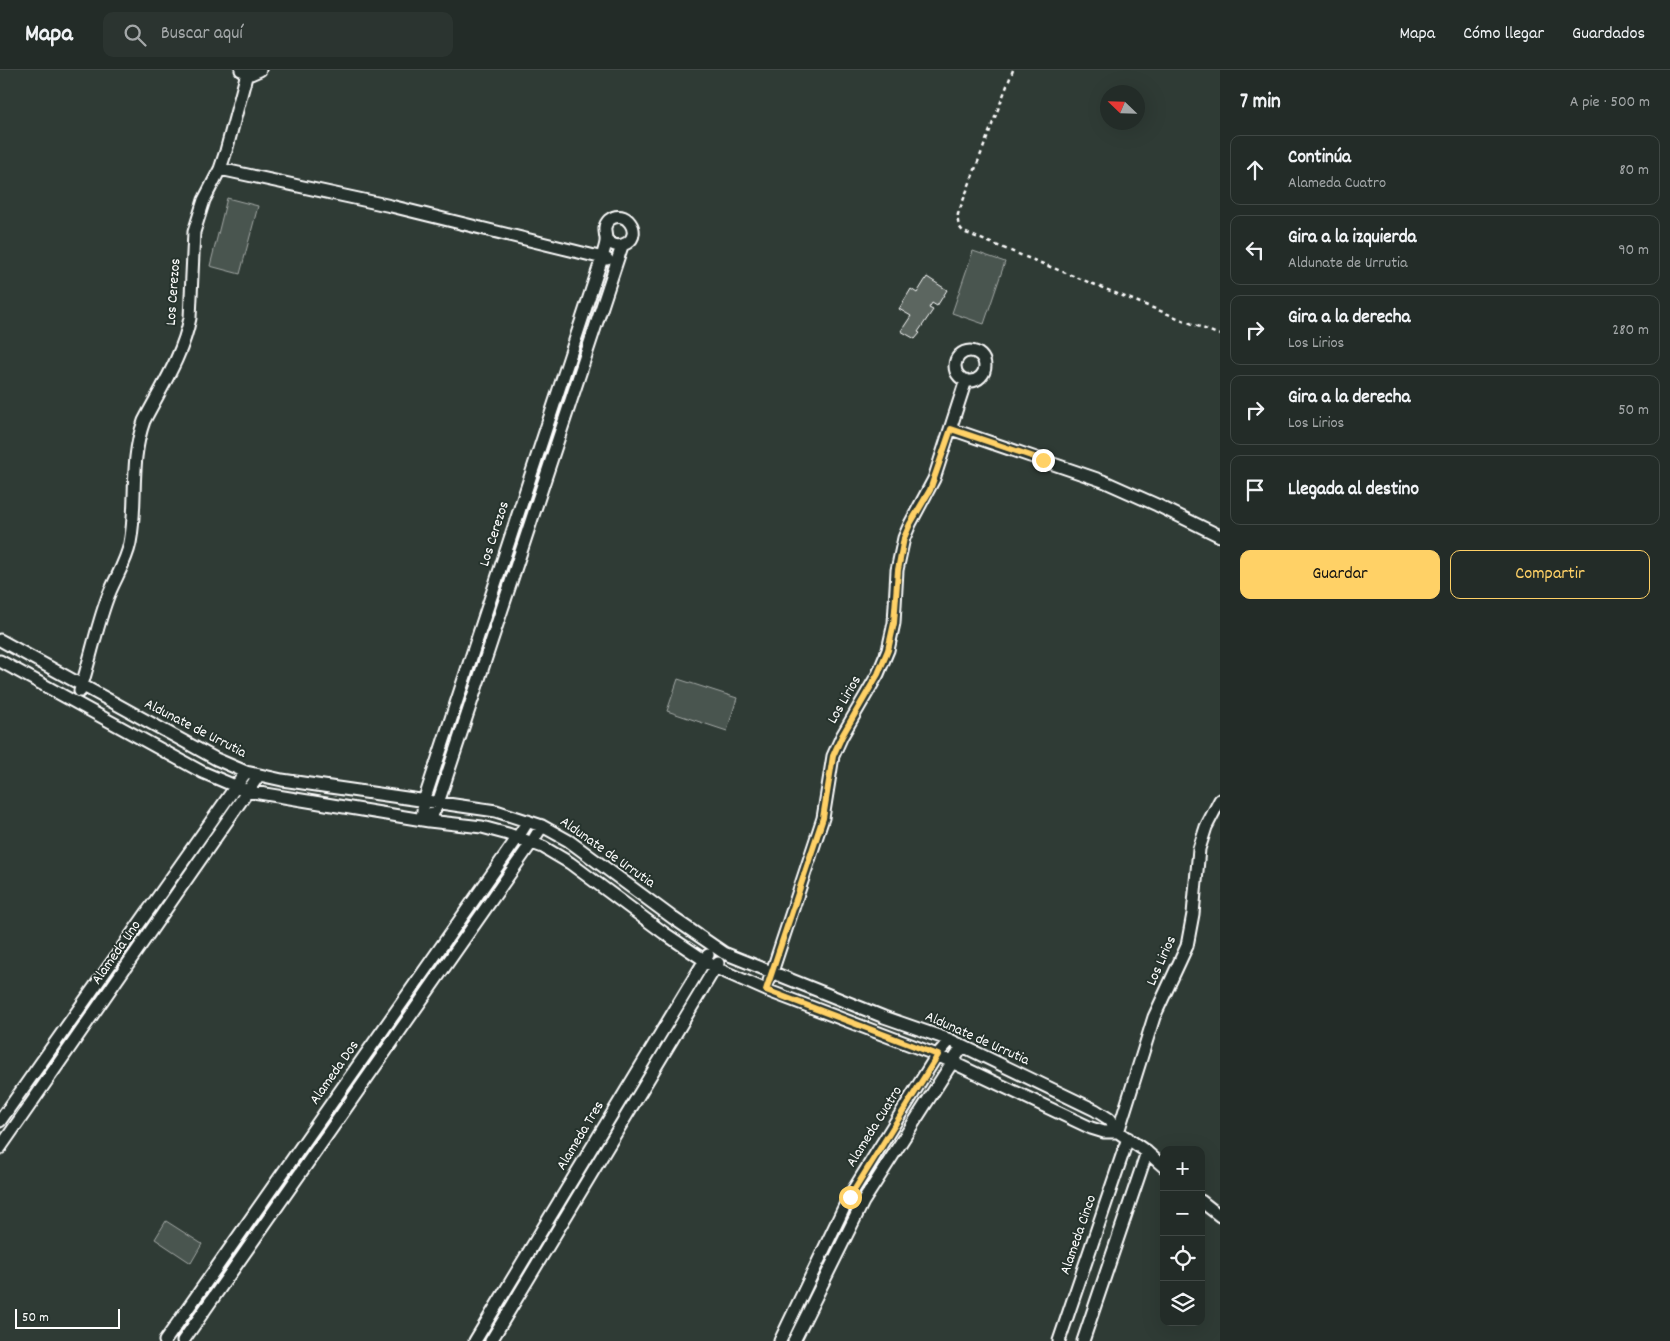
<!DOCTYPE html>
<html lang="es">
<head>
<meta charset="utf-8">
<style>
  body { margin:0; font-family:Dekko,sans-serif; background:#2b3430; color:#f1f3f6 }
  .controls { position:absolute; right:15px; bottom:15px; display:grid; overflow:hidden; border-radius:10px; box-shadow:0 5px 20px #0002 }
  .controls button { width:45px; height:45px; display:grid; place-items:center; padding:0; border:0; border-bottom:1px solid #404845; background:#232c28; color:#f1f3f6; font:25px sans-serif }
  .compass { position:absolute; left:1100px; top:15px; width:45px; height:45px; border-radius:50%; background:#232c28; box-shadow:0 5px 20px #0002; rotate:293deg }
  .scale { position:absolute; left:15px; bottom:12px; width:105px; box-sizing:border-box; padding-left:5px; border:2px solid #fff; border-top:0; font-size:14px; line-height:18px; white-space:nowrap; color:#fff; -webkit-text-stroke:4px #26332d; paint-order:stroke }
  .stop { position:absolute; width:15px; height:15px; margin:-11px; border:4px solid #ffd166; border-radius:50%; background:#fff }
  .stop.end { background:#ffd166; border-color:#fff; box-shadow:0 1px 5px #0008 }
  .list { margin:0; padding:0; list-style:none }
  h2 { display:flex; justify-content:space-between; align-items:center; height:65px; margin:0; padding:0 20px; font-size:21px }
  h2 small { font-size:16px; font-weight:400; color:#a3a7a8 }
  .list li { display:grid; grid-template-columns:32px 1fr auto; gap:15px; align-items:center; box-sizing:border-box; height:70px; margin:0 10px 10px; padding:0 10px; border:1px solid #404845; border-radius:10px }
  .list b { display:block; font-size:19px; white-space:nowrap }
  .list p { margin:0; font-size:16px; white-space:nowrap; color:#a3a7a8 }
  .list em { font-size:16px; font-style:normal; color:#a3a7a8 }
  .actions { display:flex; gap:10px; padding:15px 20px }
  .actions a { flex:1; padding:11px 0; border:1px solid #ffd166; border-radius:10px; text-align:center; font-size:18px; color:#ffd166 }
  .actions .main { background:#ffd166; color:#111 }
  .icon { flex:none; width:28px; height:28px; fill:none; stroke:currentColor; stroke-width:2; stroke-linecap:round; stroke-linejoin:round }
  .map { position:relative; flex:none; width:1220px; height:1271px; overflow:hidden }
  header { display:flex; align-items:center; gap:30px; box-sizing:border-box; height:70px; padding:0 25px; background:#232c28; border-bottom:1px solid #404845 }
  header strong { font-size:24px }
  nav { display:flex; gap:28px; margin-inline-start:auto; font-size:18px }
  .search { width:350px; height:45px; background:#2b3430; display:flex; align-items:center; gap:12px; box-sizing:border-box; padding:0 18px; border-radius:10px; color:#a3a7a8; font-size:19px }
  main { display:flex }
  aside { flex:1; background:#232c28 }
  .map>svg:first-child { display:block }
</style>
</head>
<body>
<header>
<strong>Mapa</strong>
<div class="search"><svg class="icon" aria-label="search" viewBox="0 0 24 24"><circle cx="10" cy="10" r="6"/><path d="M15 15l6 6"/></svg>Buscar aquí</div>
<nav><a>Mapa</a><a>Cómo llegar</a><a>Guardados</a></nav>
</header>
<main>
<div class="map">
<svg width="1220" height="1271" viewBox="0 0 1220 1271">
  <rect width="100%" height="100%" fill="#2f3b35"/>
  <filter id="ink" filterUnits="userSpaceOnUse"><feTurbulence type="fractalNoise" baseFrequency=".02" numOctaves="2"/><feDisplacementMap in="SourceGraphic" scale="10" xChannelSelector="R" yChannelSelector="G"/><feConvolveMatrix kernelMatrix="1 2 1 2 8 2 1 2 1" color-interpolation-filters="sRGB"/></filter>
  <g filter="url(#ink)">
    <path fill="#4a544f" stroke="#a4aaa7" d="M227 128 258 136 240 204 210 196Z
      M973 181 1005 192 984 254 952 243Z
      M678 609 737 628 727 661 667 641Z
      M166 1151 202 1174 191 1193 155 1169Z"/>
    <path fill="#5b6661" stroke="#fff" d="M927 207 947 220 937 236 932 233 929 238 933 240 918 262 920 263 915 269 901 261 911 246 899 239 911 219 917 223Z"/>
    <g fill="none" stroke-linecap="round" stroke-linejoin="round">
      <defs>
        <path id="minor" d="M241 0 251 4 260 0
          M220 99 391 136 607 189
          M955 296a15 15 0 1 1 30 0a15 15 0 1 1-30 0Z
          M951 359 1103 411 1157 435 1220 466
          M0 570 216 689 246 702 282 710 496 741 542 756 569 771 673 848 724 883 884 947 950 970 1095 1040 1109 1049 1118 1062 1147 1082 1164 1097
          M0 591 202 702 247 721 429 751 482 757 508 764 543 777 570 793 664 863 716 898 766 920 937 985 1091 1058 1104 1062H1118
          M80 621C90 591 96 559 107 529 114 510 126 493 130 473 138 431 129 393 144 351 161 318 183 285 190 248L194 162 204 130 220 99 226 81 247 3
          M422 750 424 731 602 188C603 182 607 174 606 168 605 161 603 156 609 150 625 137 643 163 627 173 619 178 611 175 606 169
          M429 751 438 733 622 176
          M769 911 823 748 833 686 842 666 878 604 888 580 894 553 897 500 904 468 910 454 934 409 966 310
          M0 1051 246 702
          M1118 1062 1154 947 1187 876 1193 844 1199 779 1206 757 1220 730
          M0 1078 259 705
          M1201 1131 1220 1146
          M165 1271 518 767 528 751
          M183 1271 532 772 542 756
          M475 1271 708 885
          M491 1271 718 893
          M780 1271 849 1127 937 985 950 970
          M794 1271 863 1132 962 977
          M1059 1271 1128 1068
          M1083 1271 1147 1082"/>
      </defs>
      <use href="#minor" stroke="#fff" stroke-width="15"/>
      <path stroke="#fff" stroke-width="2.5" stroke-dasharray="4 4" stroke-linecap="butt" d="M1013 0 958 144C957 153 959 159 966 163L1220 265"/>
      <use href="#minor" stroke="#26332d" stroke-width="11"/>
    </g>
  </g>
  <g fill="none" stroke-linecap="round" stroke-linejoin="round" filter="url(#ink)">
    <path stroke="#ffd166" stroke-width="6" d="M850 1127 938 985 766 920 823 748 833 686 842 666 878 604 888 580 894 553 898 500 904 468 910 454 930 420 951 359 1043 390"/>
  </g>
  <g text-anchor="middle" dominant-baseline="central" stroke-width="4" stroke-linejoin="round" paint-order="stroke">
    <g font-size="15" fill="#fff" stroke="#26332d">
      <text transform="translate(174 222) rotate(-86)">Los Cerezos</text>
      <text transform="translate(495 464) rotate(-72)">Los Cerezos</text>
      <text transform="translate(845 630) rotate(-60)">Los Lirios</text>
      <text transform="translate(195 659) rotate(27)">Aldunate de Urrutia</text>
      <text transform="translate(607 783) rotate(35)">Aldunate de Urrutia</text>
      <text transform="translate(117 883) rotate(-55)">Alameda Uno</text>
      <text transform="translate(1162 891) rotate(-66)">Los Lirios</text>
      <text transform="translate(977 969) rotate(24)">Aldunate de Urrutia</text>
      <text transform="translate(335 1003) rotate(-55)">Alameda Dos</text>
      <text transform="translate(875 1057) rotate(-58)">Alameda Cuatro</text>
      <text transform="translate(581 1066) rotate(-59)">Alameda Tres</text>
      <text transform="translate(1079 1165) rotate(-71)">Alameda Cinco</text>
    </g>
  </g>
</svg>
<div class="controls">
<button>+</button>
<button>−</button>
<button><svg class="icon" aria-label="locate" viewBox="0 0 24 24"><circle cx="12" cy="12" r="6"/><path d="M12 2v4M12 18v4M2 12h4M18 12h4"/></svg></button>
<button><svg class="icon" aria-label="layers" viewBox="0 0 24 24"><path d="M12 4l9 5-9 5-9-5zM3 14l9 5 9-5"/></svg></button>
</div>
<svg class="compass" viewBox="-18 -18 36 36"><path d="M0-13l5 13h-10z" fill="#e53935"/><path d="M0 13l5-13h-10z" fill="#a3a7a8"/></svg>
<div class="scale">50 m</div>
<div class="stop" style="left:850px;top:1127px"></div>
<div class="stop end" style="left:1043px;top:390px"></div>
</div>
<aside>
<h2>7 min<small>A pie · 500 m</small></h2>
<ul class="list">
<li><svg class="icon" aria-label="ahead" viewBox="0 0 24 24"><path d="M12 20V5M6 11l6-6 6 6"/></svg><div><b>Continúa</b><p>Alameda Cuatro</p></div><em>80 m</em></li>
<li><svg class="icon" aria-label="left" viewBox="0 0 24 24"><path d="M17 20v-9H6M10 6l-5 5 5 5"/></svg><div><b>Gira a la izquierda</b><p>Aldunate de Urrutia</p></div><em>90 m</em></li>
<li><svg class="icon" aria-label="right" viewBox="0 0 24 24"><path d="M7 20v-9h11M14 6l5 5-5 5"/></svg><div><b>Gira a la derecha</b><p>Los Lirios</p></div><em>280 m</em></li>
<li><svg class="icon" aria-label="right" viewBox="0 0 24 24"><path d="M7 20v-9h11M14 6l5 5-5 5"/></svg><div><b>Gira a la derecha</b><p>Los Lirios</p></div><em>50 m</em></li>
<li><svg class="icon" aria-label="arrive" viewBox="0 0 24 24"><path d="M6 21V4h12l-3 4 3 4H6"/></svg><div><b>Llegada al destino</b></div></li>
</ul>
<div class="actions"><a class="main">Guardar</a><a>Compartir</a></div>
</aside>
</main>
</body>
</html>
